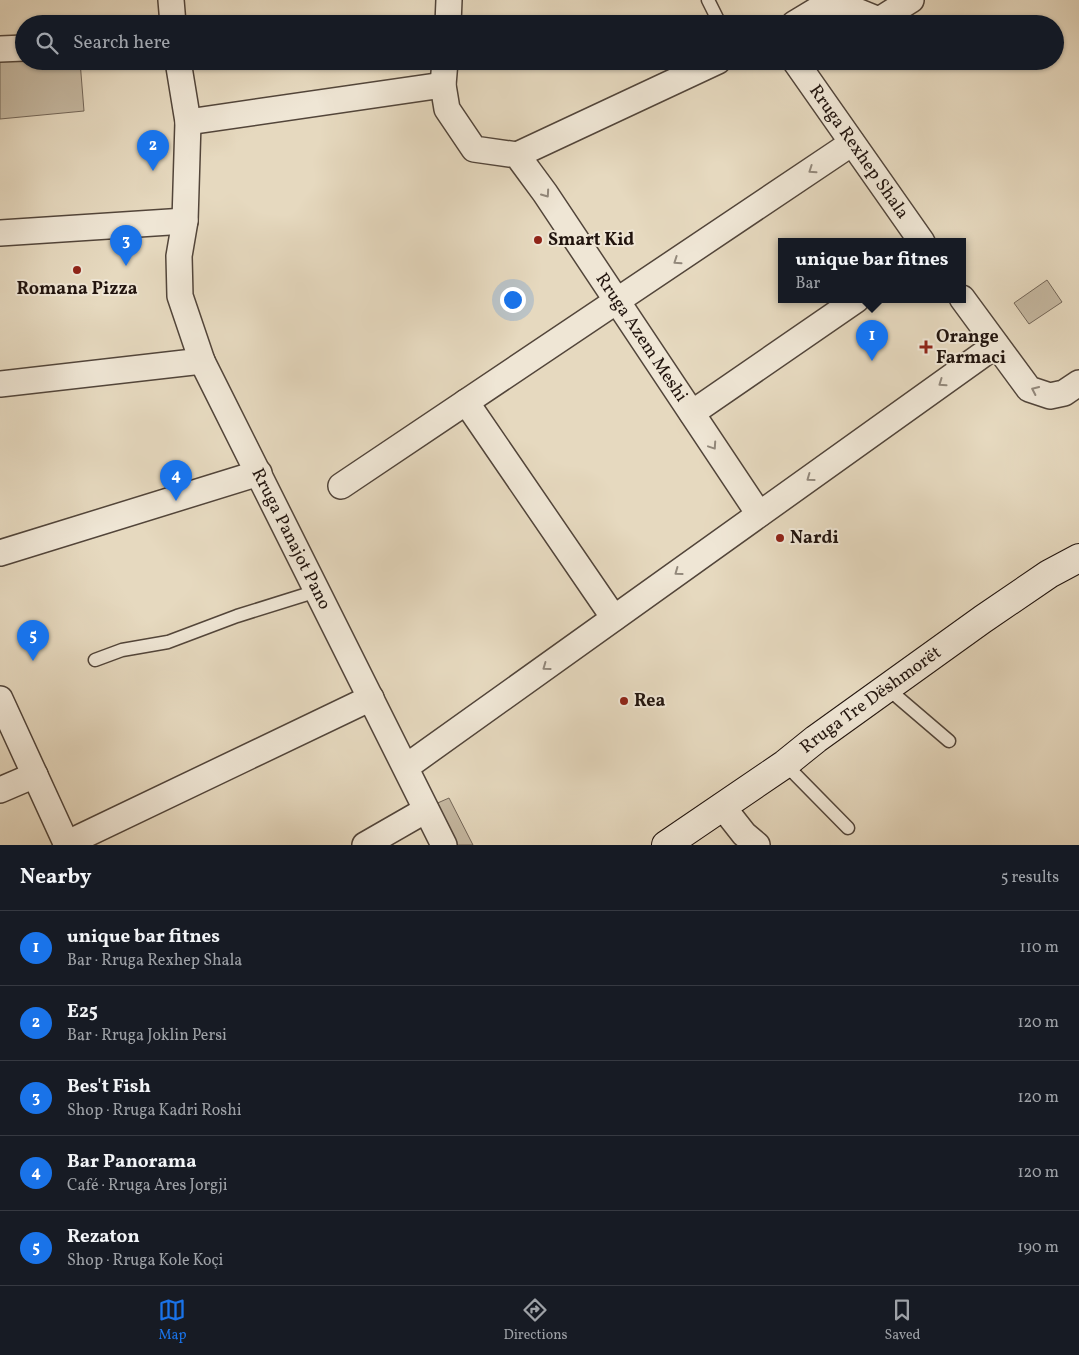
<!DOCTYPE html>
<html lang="en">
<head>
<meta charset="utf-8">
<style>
  body { margin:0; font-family:Vollkorn,serif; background:#242831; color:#f1f3f6 }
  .you { position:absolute; left:512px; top:299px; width:18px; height:18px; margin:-12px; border:4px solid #fff; border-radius:50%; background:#1a73e8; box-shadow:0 0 0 8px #1a73e833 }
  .badge { display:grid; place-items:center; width:32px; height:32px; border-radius:50%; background:#1a73e8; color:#fff; font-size:16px; font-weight:700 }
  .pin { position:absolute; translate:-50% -41px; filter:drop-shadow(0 1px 2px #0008) }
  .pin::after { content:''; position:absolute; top:26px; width:18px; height:15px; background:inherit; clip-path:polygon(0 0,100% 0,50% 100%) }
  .popup { position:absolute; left:778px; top:238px; width:188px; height:65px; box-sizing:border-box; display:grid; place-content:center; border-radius:0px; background:#171b24; filter:drop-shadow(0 1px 4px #0005); font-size:16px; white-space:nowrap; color:#9ea1a6 }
  .popup b { font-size:19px; color:#f1f3f6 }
  .popup::after { content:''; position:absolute; left:50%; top:100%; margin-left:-10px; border:10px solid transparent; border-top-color:#171b24 }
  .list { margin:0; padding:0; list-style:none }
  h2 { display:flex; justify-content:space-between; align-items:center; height:65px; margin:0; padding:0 20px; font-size:21px }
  h2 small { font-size:16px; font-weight:400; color:#9ea1a6 }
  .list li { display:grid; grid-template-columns:32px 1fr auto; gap:15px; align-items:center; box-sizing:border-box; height:75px; padding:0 20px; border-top:1px solid #363941 }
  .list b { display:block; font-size:19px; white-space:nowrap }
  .list p { margin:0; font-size:16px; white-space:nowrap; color:#9ea1a6 }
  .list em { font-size:16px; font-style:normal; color:#9ea1a6 }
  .icon { flex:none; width:28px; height:28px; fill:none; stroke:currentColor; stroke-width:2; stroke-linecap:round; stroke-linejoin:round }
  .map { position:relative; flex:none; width:1079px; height:845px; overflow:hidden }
  .search { position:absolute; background:#171b24; box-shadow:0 1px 4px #0004; left:15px; right:15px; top:15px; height:55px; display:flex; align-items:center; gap:12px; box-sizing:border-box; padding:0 18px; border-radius:28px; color:#9ea1a6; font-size:19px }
  .sheet { height:440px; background:#171b24 }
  nav { display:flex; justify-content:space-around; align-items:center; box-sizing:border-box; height:70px; border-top:1px solid #363941; background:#171b24; font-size:14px; color:#9ea1a6 }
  nav a { display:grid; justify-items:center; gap:2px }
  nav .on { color:#1a73e8 }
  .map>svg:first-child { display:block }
</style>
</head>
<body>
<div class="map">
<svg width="1079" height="845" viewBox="0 0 1079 845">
  <rect width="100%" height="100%" fill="#e6d9bf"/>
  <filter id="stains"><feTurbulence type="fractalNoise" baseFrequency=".004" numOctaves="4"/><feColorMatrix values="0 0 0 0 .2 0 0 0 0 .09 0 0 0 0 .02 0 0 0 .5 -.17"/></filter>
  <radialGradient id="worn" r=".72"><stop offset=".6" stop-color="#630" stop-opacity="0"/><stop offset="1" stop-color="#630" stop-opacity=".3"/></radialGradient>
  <path fill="#c5b8a1" stroke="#736658" d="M24 55V61H80L84 111 0 119V57Z
    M1047 280 1062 302 1029 324 1014 303Z
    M449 798 473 845H454L433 805Z"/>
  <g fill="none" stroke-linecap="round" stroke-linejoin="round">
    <defs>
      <path id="lane" d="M708 0 720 24
        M95 660 122 650 168 642 237 616 317 591
        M887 688 949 741
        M785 764 848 828"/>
      <g id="street">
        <path d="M171 0 173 24"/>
        <path d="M448 24 449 0"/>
        <path d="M794 24 832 1 879 20 911 0"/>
        <path d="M0 49 24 48"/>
        <path id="s1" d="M178 61 188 122 185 221 179 256 180 296 202 361 444 845"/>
        <path id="s2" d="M445 61 443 85 447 109 474 149 517 155 545 193 759 514"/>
        <path id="s3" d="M795 61 922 242"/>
        <path d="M188 122 443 85"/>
        <path d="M517 155 718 61"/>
        <path d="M0 233 185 221"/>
        <path d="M962 298 1029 389 1050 396 1064 393 1079 383"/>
        <path d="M0 384 202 361"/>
        <path d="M466 402 614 618"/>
        <path d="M692 413 856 300"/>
        <path d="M341 486 852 143"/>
        <path d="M0 553 259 473"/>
        <path d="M0 699 67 845"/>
        <path d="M406 767 996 345"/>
        <path d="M0 790 35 775"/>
        <path d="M722 806 744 834 757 845"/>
        <path d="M66 844 371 698"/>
        <path d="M365 845 426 810"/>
      </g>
      <g id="secondary">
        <path id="s4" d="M666 845 785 764 816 739 983 619 1049 574 1079 558"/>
      </g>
    </defs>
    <use href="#lane" stroke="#52453a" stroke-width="15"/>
    <use href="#street" stroke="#52453a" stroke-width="28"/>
    <use href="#secondary" stroke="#21140e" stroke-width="30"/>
    <use href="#lane" stroke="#efe6d5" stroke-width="12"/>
    <use href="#street" stroke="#efe6d5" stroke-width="25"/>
    <use href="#secondary" stroke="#efe6d5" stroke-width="28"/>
  </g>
  <defs><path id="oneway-chevron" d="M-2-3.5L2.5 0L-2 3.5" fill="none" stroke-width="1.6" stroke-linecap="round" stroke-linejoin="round" transform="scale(1.25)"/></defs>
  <g stroke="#92887b">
    <use href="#oneway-chevron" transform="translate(812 170) rotate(146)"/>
    <use href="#oneway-chevron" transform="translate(546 194) rotate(55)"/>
    <use href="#oneway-chevron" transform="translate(677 261) rotate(146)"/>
    <use href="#oneway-chevron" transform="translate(942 383) rotate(145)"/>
    <use href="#oneway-chevron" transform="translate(1035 390) rotate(-155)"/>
    <use href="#oneway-chevron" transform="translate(713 446) rotate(56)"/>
    <use href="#oneway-chevron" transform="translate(810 478) rotate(144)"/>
    <use href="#oneway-chevron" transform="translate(678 572) rotate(144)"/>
    <use href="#oneway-chevron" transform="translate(546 667) rotate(144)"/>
  </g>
  <g fill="#8f2418" stroke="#efe6d5" stroke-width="2">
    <circle cx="538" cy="240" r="5"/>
    <circle cx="77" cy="270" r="5"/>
    <path d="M923.5 339.5h5v5h5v5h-5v5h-5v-5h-5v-5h5z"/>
    <circle cx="780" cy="538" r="5"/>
    <circle cx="624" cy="701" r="5"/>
  </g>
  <g text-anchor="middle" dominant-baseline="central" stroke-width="4" stroke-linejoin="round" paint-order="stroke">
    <g font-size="18" fill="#21140e" stroke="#efe6d5">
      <text stroke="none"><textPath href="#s3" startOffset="111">Rruga Rexhep Shala</textPath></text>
      <text stroke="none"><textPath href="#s2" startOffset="361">Rruga Azem Meshi</textPath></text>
      <text stroke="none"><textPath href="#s1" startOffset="504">Rruga Panajot Pano</textPath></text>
      <text stroke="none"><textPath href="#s4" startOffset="251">Rruga Tre Dëshmorët</textPath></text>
    </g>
    <g font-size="18" font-weight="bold" fill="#21140e" stroke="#efe6d5" text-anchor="start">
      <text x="548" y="240">Smart Kid</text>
      <text x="77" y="289" text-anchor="middle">Romana Pizza</text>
      <text x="936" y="337">Orange<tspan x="936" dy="21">Farmaci</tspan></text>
      <text x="790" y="538">Nardi</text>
      <text x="634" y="701">Rea</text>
    </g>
  </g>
  <rect width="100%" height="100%" filter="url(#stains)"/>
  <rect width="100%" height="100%" fill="url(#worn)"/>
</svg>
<div class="you"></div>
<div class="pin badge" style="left:872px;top:361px">1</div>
<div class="popup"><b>unique bar fitnes</b>Bar</div>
<div class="pin badge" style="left:153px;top:171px">2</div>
<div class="pin badge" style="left:126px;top:266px">3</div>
<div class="pin badge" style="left:176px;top:501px">4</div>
<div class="pin badge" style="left:33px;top:661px">5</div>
<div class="search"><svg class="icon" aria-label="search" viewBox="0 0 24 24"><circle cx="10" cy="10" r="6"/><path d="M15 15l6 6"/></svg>Search here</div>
</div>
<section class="sheet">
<h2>Nearby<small>5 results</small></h2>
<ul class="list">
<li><span class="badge">1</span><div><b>unique bar fitnes</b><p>Bar · Rruga Rexhep Shala</p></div><em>110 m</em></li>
<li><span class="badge">2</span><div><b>E25</b><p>Bar · Rruga Joklin Persi</p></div><em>120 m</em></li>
<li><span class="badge">3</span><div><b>Bes't Fish</b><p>Shop · Rruga Kadri Roshi</p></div><em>120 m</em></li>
<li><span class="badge">4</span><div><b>Bar Panorama</b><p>Café · Rruga Ares Jorgji</p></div><em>120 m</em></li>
<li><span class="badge">5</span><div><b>Rezaton</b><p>Shop · Rruga Kole Koçi</p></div><em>190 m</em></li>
</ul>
</section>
<nav>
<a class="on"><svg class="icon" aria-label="map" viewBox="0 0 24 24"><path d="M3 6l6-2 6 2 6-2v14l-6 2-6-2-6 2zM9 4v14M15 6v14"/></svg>Map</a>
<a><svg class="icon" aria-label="directions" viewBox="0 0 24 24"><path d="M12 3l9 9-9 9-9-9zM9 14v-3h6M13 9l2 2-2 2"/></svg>Directions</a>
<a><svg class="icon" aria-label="saved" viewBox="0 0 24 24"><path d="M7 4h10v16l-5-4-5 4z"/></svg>Saved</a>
</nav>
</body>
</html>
